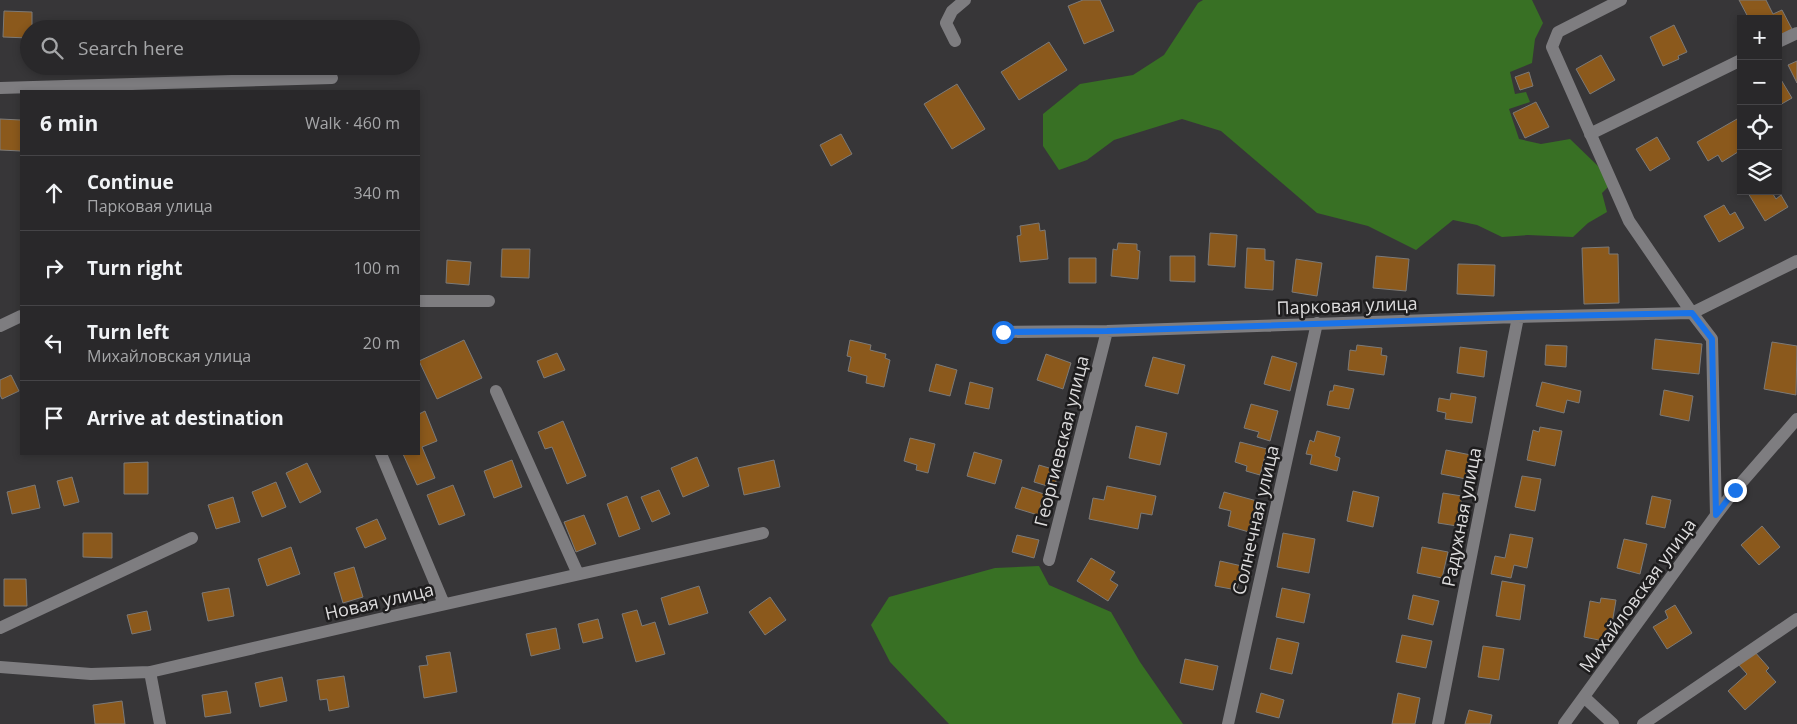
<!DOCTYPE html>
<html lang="en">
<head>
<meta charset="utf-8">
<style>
  body { margin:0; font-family:"Open Sans",sans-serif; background:#313032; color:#f1f3f6 }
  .controls { position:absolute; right:15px; top:15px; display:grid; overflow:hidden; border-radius:0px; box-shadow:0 2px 8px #0003 }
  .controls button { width:45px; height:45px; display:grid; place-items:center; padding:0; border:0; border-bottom:1px solid #454447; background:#29282a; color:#f1f3f6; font:25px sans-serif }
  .stop { position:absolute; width:15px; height:15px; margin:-11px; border:4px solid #1a73e8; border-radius:50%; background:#fff }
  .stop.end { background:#1a73e8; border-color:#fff; box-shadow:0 1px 5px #0008 }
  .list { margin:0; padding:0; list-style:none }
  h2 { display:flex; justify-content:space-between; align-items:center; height:65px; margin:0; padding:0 20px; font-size:21px }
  h2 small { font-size:16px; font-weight:400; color:#a5a6a8 }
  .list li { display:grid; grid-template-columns:32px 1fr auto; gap:15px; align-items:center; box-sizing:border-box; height:75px; padding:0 20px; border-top:1px solid #454447 }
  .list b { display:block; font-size:19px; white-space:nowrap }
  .list p { margin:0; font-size:16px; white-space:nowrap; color:#a5a6a8 }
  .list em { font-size:16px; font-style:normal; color:#a5a6a8 }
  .icon { flex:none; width:28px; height:28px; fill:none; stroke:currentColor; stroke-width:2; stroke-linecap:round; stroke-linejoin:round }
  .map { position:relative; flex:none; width:1797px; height:724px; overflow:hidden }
  .search { position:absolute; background:#29282a; box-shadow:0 2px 8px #0003; left:20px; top:20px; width:400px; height:55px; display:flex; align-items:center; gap:12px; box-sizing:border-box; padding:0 18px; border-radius:28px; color:#a5a6a8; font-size:19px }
  .panel { position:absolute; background:#29282a; box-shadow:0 2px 8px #0003; left:20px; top:90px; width:400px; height:365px; border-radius:0px }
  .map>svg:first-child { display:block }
</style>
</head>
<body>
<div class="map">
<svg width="1797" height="724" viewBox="0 0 1797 724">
  <rect width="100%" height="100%" fill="#373638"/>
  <path fill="#387024" d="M1203 0H1532L1543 23 1535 39 1532 63 1510 72 1515 94 1526 92 1530 102 1509 109 1519 139 1541 144 1570 139 1598 166 1609 186 1602 193 1607 212 1588 223 1573 237 1528 235 1502 237 1477 225 1453 220 1416 250 1368 226 1317 213 1221 131 1182 119 1114 140 1087 160 1059 170 1043 146V114L1080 84 1133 75 1164 55 1198 3Z
    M1039 566 1049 585 1111 612 1140 662 1183 724H949L890 662 871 625 889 597 995 568Z"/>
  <path fill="#8b591c" stroke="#7c7a78" d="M1083 0H1100L1114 31 1084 44 1068 6Z
    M1739 0H1766L1773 14 1782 10 1792 29 1778 36V19H1755L1754 17 1749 19Z
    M4 11 32 12V29H29V38L3 37Z
    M86 23 101 24V29H85Z
    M1674 25 1687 52 1678 56 1679 59 1663 66 1650 37Z
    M1049 42 1067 70 1019 100 1001 72Z
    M1601 55 1615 80 1590 94 1576 69Z
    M1797 61V83L1788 65Z
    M1529 72 1533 86 1520 90 1515 77Z
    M1780 78 1792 98 1778 106V79Z
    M957 84 985 129 952 149 924 104Z
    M1536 102 1549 127 1525 138 1513 113Z
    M0 119 21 120V151L0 150Z
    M1737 119 1741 126V150L1722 162 1718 155 1708 161 1697 142Z
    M841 134 852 154 831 166 820 145Z
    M1657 137 1670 159 1650 171 1636 149Z
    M1752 191H1771L1776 199 1781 195 1788 207 1765 221 1748 193Z
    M1724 205 1730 215 1735 212 1744 228 1719 242 1704 216Z
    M1039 223 1040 231 1045 230 1048 259 1020 262 1017 236 1021 235 1020 226Z
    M1210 233 1237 235 1235 267 1208 265Z
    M1118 243 1137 244V250L1140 251 1138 279 1111 276 1113 249 1117 250Z
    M1609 247V254H1618L1619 303 1584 304 1582 248Z
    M1247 248 1265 249V260L1274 261 1273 290 1245 288Z
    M502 249H530L529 278 501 277Z
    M1170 256H1195V282L1170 281Z
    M1376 256 1409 259 1406 291 1373 288Z
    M1069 258H1096V283H1069Z
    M1296 259 1322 263 1317 296 1292 292Z
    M447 260 471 262 469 285 446 283Z
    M1458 264 1495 265 1494 296 1457 294Z
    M1655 339 1702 344 1699 374 1652 369Z
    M464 340 482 378 437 399 419 361Z
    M850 340 871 345 870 350 886 354 885 358 890 360 884 387 866 383 867 376 848 371 851 357 847 356Z
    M1772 342 1797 346 1796 395 1764 389Z
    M1357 345 1382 348 1381 355 1387 356 1384 375 1348 370 1350 350 1356 351Z
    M1546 345 1567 346 1566 367 1545 365Z
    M1460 347 1487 351 1484 377 1457 373Z
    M557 353 565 370 544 378 537 361Z
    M1046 354 1071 363 1063 389 1037 380Z
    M1272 356 1297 363 1290 391 1264 384Z
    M1153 357 1185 365 1178 394 1145 386Z
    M936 364 957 370 950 396 929 391Z
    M11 375 19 391 2 399 0 395V380Z
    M970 382 993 388 989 409 965 404Z
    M1542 382 1581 391 1579 403 1567 400 1564 413 1536 406Z
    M1334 385 1354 389 1349 409 1327 405 1330 391H1333Z
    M1664 390 1693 396 1689 421 1660 415Z
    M1451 393 1476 397 1472 423 1445 419 1446 413 1437 411 1439 398 1450 400Z
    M1251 404 1278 411 1270 441 1257 437 1259 432 1244 428Z
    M425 411 437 441 422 447 435 478 417 485 403 454H419V414Z
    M563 421 586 476 567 484 552 447 545 449 538 432Z
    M1136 426 1167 433 1160 465 1129 458Z
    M1540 427 1562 431 1555 466 1527 460 1533 430 1539 432Z
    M1317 431 1340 437 1335 456 1340 458 1337 471 1310 464 1312 455 1306 454 1310 440 1314 442Z
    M910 438 935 444 928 473 916 470 917 465 904 461Z
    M1240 442 1267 449 1260 475 1246 471 1247 466 1235 462Z
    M1446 450 1471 455 1466 479 1441 474Z
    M974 452 1002 460 995 484 967 476Z
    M697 457 709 486 683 497 671 468Z
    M512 460 522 487 494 498 484 471Z
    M774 460 780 487 744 495 738 468Z
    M148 462V494H124V463Z
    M307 463 321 492 300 503 286 473Z
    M1039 465 1059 471 1054 488 1034 482Z
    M1522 476 1541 479 1535 511 1515 507Z
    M72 477 79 502 64 506 57 481Z
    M276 482 286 507 262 517 252 492Z
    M35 485 40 508 12 514 7 492Z
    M453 485 465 515 439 525 427 495Z
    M1107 486 1156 496 1152 515 1141 513 1138 529 1089 519 1093 498 1104 500Z
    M1022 487 1044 494 1038 515 1015 508Z
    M659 490 670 514 652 522 641 497Z
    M1353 491 1379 497 1373 527 1347 521Z
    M1224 492 1257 501 1249 532 1228 526 1231 511 1219 508Z
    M1443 493 1462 496 1457 526 1438 523Z
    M627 496 640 529 619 537 607 504Z
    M1652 496 1671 500 1665 528 1646 524Z
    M233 497 240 522 216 529 208 505Z
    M584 515 596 544 576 552 564 522Z
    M377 519 386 539 365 548 356 528Z
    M1762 526 1780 547 1759 565 1741 545Z
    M83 533H112V558L83 557Z
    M1283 533 1315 539 1309 573 1277 567Z
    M1510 534 1533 538 1527 568 1514 565 1511 578 1491 574 1495 556 1505 558Z
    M1017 535 1039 540 1034 558 1012 552Z
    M1624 539 1647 544 1640 574 1617 568Z
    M291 547 300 574 267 586 258 559Z
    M1422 547 1448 552 1442 578 1417 573Z
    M1091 558 1115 572 1110 580 1118 585 1108 601 1077 581Z
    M1220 561 1242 566 1237 590 1215 586Z
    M354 567 363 597 343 603 334 573Z
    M4 579H26L27 606H4Z
    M1502 581 1525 585 1520 620 1496 616Z
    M699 586 708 613 669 625 661 598Z
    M229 588 234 616 208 621 202 593Z
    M1282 588 1310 594 1304 623 1276 617Z
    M1413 595 1439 601 1433 625 1408 619Z
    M770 597 786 620 765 635 749 612Z
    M1601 598 1616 600 1609 642 1584 637 1590 601 1600 603Z
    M1675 605 1692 633 1667 649 1653 627 1668 618 1665 611Z
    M637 610 642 626 655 622 665 654 636 662 622 614Z
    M147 611 151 630 132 634 127 615Z
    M598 619 603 638 583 643 578 624Z
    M556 628 560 649 531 656 526 634Z
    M1402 635 1432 641 1426 668 1396 662Z
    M1277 638 1299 643 1292 674 1270 669Z
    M1483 646 1504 649 1499 680 1478 677Z
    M1754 651 1769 668 1766 671 1776 682 1745 710 1728 691 1747 674 1738 664Z
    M450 652 457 692 424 698 419 666 428 665 426 656Z
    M1185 659 1218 666 1213 690 1180 683Z
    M344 676 349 707 329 711 327 699 320 700 317 680Z
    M282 677 287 701 260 707 255 683Z
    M227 691 231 713 205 717 202 695Z
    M1261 693 1284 700 1279 718 1256 712Z
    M1398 693 1420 698 1415 724H1392Z
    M122 701 125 724H95L93 705Z
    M1469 710 1492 715 1490 724H1465Z"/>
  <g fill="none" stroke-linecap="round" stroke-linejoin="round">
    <path stroke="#7e7d80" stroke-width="12" d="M1621 0 1558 32 1552 47 1629 221 1692 313 1712 339 1716 515
      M955 41 946 23 952 11 965 0
      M1778 42 1797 33
      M0 88 332 78
      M1590 134 1741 60
      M419 301H489
      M0 326 21 316
      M1003 332 1107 331 1518 317 1692 313 1797 261
      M496 391 578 574
      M381 454 444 604
      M1049 560 1107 331
      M0 628 192 538
      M0 667 91 674 150 672 388 617 763 533
      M150 672 160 724
      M1584 697 1613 724
      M1228 724 1317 323
      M1438 724 1518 317
      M1564 724 1716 515 1735 490 1797 419
      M1643 724 1797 619"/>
  </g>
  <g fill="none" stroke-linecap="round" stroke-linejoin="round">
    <path stroke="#1a73e8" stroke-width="6" d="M1003 332 1107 331 1518 317 1692 313 1712 339 1716 515 1735 490"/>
  </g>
  <g text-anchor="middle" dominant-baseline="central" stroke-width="5" stroke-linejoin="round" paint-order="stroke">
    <g font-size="18" fill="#dddcdd" stroke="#1e1d1e">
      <text transform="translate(1347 305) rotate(-2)">Парковая улица</text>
      <text transform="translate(1061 441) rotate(-76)">Георгиевская улица</text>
      <text transform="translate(1461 517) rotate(-79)">Радужная улица</text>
      <text transform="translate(1255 520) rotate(-77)">Солнечная улица</text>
      <text transform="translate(1637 595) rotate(-54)">Михайловская улица</text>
      <text transform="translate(379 601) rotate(-13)">Новая улица</text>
    </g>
  </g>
</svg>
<div class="controls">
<button>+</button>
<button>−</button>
<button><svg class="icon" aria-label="locate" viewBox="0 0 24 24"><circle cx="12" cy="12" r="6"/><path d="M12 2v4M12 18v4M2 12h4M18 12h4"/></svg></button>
<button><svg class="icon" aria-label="layers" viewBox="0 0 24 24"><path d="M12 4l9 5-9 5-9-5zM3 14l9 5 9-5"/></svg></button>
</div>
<div class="stop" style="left:1003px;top:332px"></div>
<div class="stop end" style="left:1735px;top:490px"></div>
<div class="search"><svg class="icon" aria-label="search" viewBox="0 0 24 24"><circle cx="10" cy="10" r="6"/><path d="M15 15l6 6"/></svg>Search here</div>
<section class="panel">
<h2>6 min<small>Walk · 460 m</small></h2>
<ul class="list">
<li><svg class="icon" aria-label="ahead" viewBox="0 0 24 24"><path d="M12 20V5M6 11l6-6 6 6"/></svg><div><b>Continue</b><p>Парковая улица</p></div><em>340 m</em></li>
<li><svg class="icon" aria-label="right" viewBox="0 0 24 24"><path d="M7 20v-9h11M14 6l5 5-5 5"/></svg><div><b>Turn right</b></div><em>100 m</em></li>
<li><svg class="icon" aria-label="left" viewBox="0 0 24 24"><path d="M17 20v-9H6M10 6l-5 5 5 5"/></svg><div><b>Turn left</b><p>Михайловская улица</p></div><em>20 m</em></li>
<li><svg class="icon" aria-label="arrive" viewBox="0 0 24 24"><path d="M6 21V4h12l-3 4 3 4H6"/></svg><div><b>Arrive at destination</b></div></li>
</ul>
</section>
</div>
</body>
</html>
